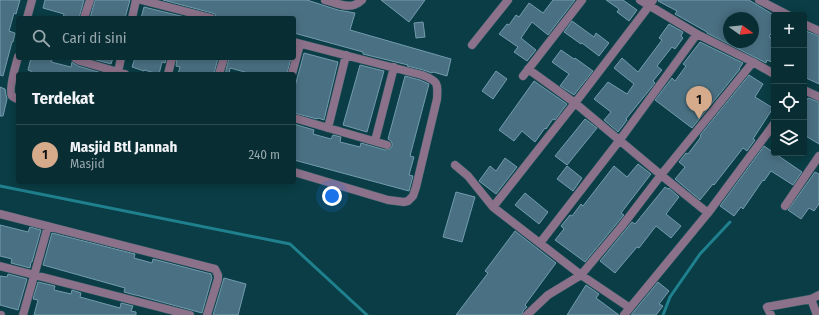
<!DOCTYPE html>
<html lang="id">
<head>
<meta charset="utf-8">
<style>
  body { margin:0; font-family:"Fira Sans Condensed",sans-serif; background:#11363c; color:#f1f3f6 }
  .controls { position:absolute; right:12px; top:12px; display:grid; overflow:hidden; border-radius:4px; box-shadow:0 2px 10px #0003 }
  .controls button { width:36px; height:36px; display:grid; place-items:center; padding:0; border:0; border-bottom:1px solid #294a4f; background:#082e34; color:#f1f3f6; font:20px sans-serif }
  .compass { position:absolute; left:723px; top:12px; width:36px; height:36px; border-radius:50%; background:#082e34; box-shadow:0 2px 10px #0003; rotate:105deg }
  .you { position:absolute; left:332px; top:196px; width:14px; height:14px; margin:-10px; border:3px solid #fff; border-radius:50%; background:#1a73e8; box-shadow:0 0 0 6px #1a73e833 }
  .badge { display:grid; place-items:center; width:26px; height:26px; border-radius:50%; background:#d6ab8b; color:#111; font-size:13px; font-weight:700 }
  .pin { position:absolute; translate:-50% -33px; filter:drop-shadow(0 1px 2px #0008) }
  .pin::after { content:''; position:absolute; top:21px; width:14px; height:12px; background:inherit; clip-path:polygon(0 0,100% 0,50% 100%) }
  .list { margin:0; padding:0; list-style:none }
  h2 { display:flex; justify-content:space-between; align-items:center; height:52px; margin:0; padding:0 16px; font-size:17px }
  h2 small { font-size:13px; font-weight:400; color:#98a8ac }
  .list li { display:grid; grid-template-columns:26px 1fr auto; gap:12px; align-items:center; box-sizing:border-box; height:60px; padding:0 16px; border-top:1px solid #294a4f }
  .list b { display:block; font-size:15px; white-space:nowrap }
  .list p { margin:0; font-size:13px; white-space:nowrap; color:#98a8ac }
  .list em { font-size:13px; font-style:normal; color:#98a8ac }
  .icon { flex:none; width:22px; height:22px; fill:none; stroke:currentColor; stroke-width:2; stroke-linecap:round; stroke-linejoin:round }
  .map { position:relative; flex:none; width:819px; height:315px; overflow:hidden }
  .search { position:absolute; background:#082e34; box-shadow:0 2px 10px #0003; left:16px; top:16px; width:280px; height:44px; display:flex; align-items:center; gap:10px; box-sizing:border-box; padding:0 14px; border-radius:4px; color:#98a8ac; font-size:15px }
  .panel { position:absolute; background:#082e34; box-shadow:0 2px 10px #0003; left:16px; top:72px; width:280px; height:112px; border-radius:4px }
  .map>svg:first-child { display:block }
</style>
</head>
<body>
<div class="map">
<svg width="819" height="315" viewBox="0 0 819 315">
  <rect width="100%" height="100%" fill="#0a3d45"/>
  <g fill="none" stroke-linecap="round" stroke-linejoin="round">
    <path stroke="#1f808e" stroke-width="3" d="M0 186 290 244 367 315
      M663 315 670 297 700 254 730 222"/>
  </g>
  <path fill="#4a7183" stroke="#739bae" fill-rule="evenodd" d="M0 0H20L16 14 14 13 9 31 15 33 13 42H12L3 76 0 75Z
    M45 0H84L79 18H63L64 14 43 8Z
    M95 0H130L125 18H90Z
    M163 0H307L338 10 355 13 350 30 451 59 447 76 433 72 432 73 423 70 407 66 408 65 363 54V52L294 33V18H216L215 14 212 13Z
    M381 0H425L409 22Z
    M553 0H575L548 35 532 22 521 38 536 50 527 61 514 52 518 47 499 34 507 24 509 25 516 15 519 17 529 3 543 13Z
    M606 0H623L637 10 629 21 617 12 619 9Z
    M658 0H749L774 15V29L769 37 774 39V63L767 60 766 63 707 33V32L675 14 677 11 658 1ZM729 18H753V42H729Z
    M144 7 189 18H141Z
    M572 21 594 37 596 33 609 43 599 56 582 43 581 44 564 32Z
    M423 22 425 37 416 38 414 23Z
    M669 24 683 32 681 36 683 38 675 49 672 47 657 66 662 70 653 81 655 83 626 119 627 120 618 132 604 120 611 112 594 99 608 82 627 94 634 84 614 68 622 58 638 72 662 40 659 38Z
    M806 31 819 36V84L804 77V36Z
    M700 42 743 63 739 69H740L692 128 655 100 672 78 675 81 686 66 683 64Z
    M561 50 574 59 575 58 593 71 574 95 560 86 569 74 552 62Z
    M304 53 338 62 324 120 318 118 317 119 294 113V90Z
    M31 58H53L51 62 71 67 72 62 78 66 105 74H31V71L28 70Z
    M89 58H113L111 64Z
    M135 58H166L165 63 162 62 159 74 144 70V71L132 67Z
    M177 58H218L214 74H178L180 67 176 66Z
    M229 58H291L287 74H252L230 68 229 74H225Z
    M360 65 384 71 367 132 343 125Z
    M496 71 507 79 493 99 482 91Z
    M749 75 763 84 755 97 773 108 753 139 755 140 747 151 743 148 714 185 713 184 700 200 675 179 685 167 679 162 686 153 688 154 700 138 701 134Z
    M405 76 420 80 429 84 410 156 414 157 409 175 413 176 409 191 294 160V124L314 130 313 134 331 139 333 135 341 137 340 142 360 147 361 143 385 150 390 149 392 146V143L391 141 388 139Z
    M534 81 567 104 555 120 553 119 546 129 545 128 535 142 522 131 514 141 499 130Z
    M0 87 5 89 6 95 7 99 3 116H0Z
    M808 98 819 102V144L804 135V104Z
    M585 119 597 128 567 165 555 156Z
    M764 146 802 172 793 185 771 171 764 181 763 180 743 209 741 207 734 216 720 206Z
    M505 158 517 167 496 194 479 181 490 166 496 171Z
    M638 164 651 174 621 213 624 215 585 262 555 240 564 229 561 226 570 215 572 216 581 204 583 206 614 166 627 177Z
    M567 166 582 178 573 191 557 179Z
    M815 172 819 174V204L814 211 809 208 801 219 788 210Z
    M665 187 668 189 669 188 679 197 666 214 681 226 671 238 656 226 639 248 637 247 615 273 600 261 632 222 635 224Z
    M456 192 475 197 462 242 443 237Z
    M525 193 548 212 539 224 515 205Z
    M0 225 28 232 30 227 41 230 32 262H31L30 268 11 263 12 259 0 256Z
    M515 231 556 263 525 305 527 307 523 311 522 315H456L488 273 485 271Z
    M52 233 135 254 134 258 152 263 153 259 211 274 212 278 202 313 136 295H135L124 292 125 288 43 265Z
    M8 274 27 279 18 310 0 305V276L7 277Z
    M224 278 246 284 238 315H213Z
    M38 282 55 286 54 290 71 294 72 290 81 293 80 297 120 308 121 303 133 306 131 311 136 312V315H34L38 300 33 299Z
    M658 282 669 291 659 304 663 306 656 315H631Z
    M586 285 599 294 596 298 619 315H567Z"/>
  <g fill="none" stroke-linecap="round" stroke-linejoin="round">
    <defs>
      <path id="street" d="M141 0 211 18
        M325 0C333 2 345 8 354 5 357 4 360 2 362 0
        M640 0 697 34 753 62 774 74
        M759 0 788 15
        M27 18 32 0
        M84 18 90 0
        M132 18 136 0
        M804 24 819 31
        M294 42 422 75C438 81 438 83 437 99L416 187 413 196 408 201 404 202 388 200 294 172
        M472 45 508 0
        M18 57C16 64 8 91 12 96 13 97 17 99 18 99
        M75 58 80 61 125 74
        M528 69 575 103 661 175 708 213
        M118 72 121 58
        M168 74 172 58
        M219 74 224 58
        M292 74 300 44
        M523 76 582 0
        M804 90 819 97
        M294 118 387 145
        M328 128 346 55
        M375 141 394 67
        M455 165 468 176 493 207 581 275 630 308
        M785 206 819 156
        M493 207 575 103 649 6 653 0
        M0 214 215 269 218 275V279L207 315
        M540 243 619 141 697 34
        M0 266 190 315
        M0 315H1
        M23 315 48 226
        M527 315 548 295 581 275 622 226 661 175 753 62
        M624 315 708 213 774 124
        M771 315 767 307 811 299
        M817 315 811 299 819 295"/>
    </defs>
    <use href="#street" stroke="#2b5a62" stroke-width="9"/>
    <use href="#street" stroke="#8c718a" stroke-width="8"/>
  </g>
</svg>
<div class="controls">
<button>+</button>
<button>−</button>
<button><svg class="icon" aria-label="locate" viewBox="0 0 24 24"><circle cx="12" cy="12" r="6"/><path d="M12 2v4M12 18v4M2 12h4M18 12h4"/></svg></button>
<button><svg class="icon" aria-label="layers" viewBox="0 0 24 24"><path d="M12 4l9 5-9 5-9-5zM3 14l9 5 9-5"/></svg></button>
</div>
<svg class="compass" viewBox="-18 -18 36 36"><path d="M0-13l5 13h-10z" fill="#e53935"/><path d="M0 13l5-13h-10z" fill="#98a8ac"/></svg>
<div class="you"></div>
<div class="pin badge" style="left:699px;top:119px">1</div>
<div class="search"><svg class="icon" aria-label="search" viewBox="0 0 24 24"><circle cx="10" cy="10" r="6"/><path d="M15 15l6 6"/></svg>Cari di sini</div>
<section class="panel">
<h2>Terdekat<small></small></h2>
<ul class="list">
<li><span class="badge">1</span><div><b>Masjid Btl Jannah</b><p>Masjid</p></div><em>240 m</em></li>
</ul>
</section>
</div>
</body>
</html>
